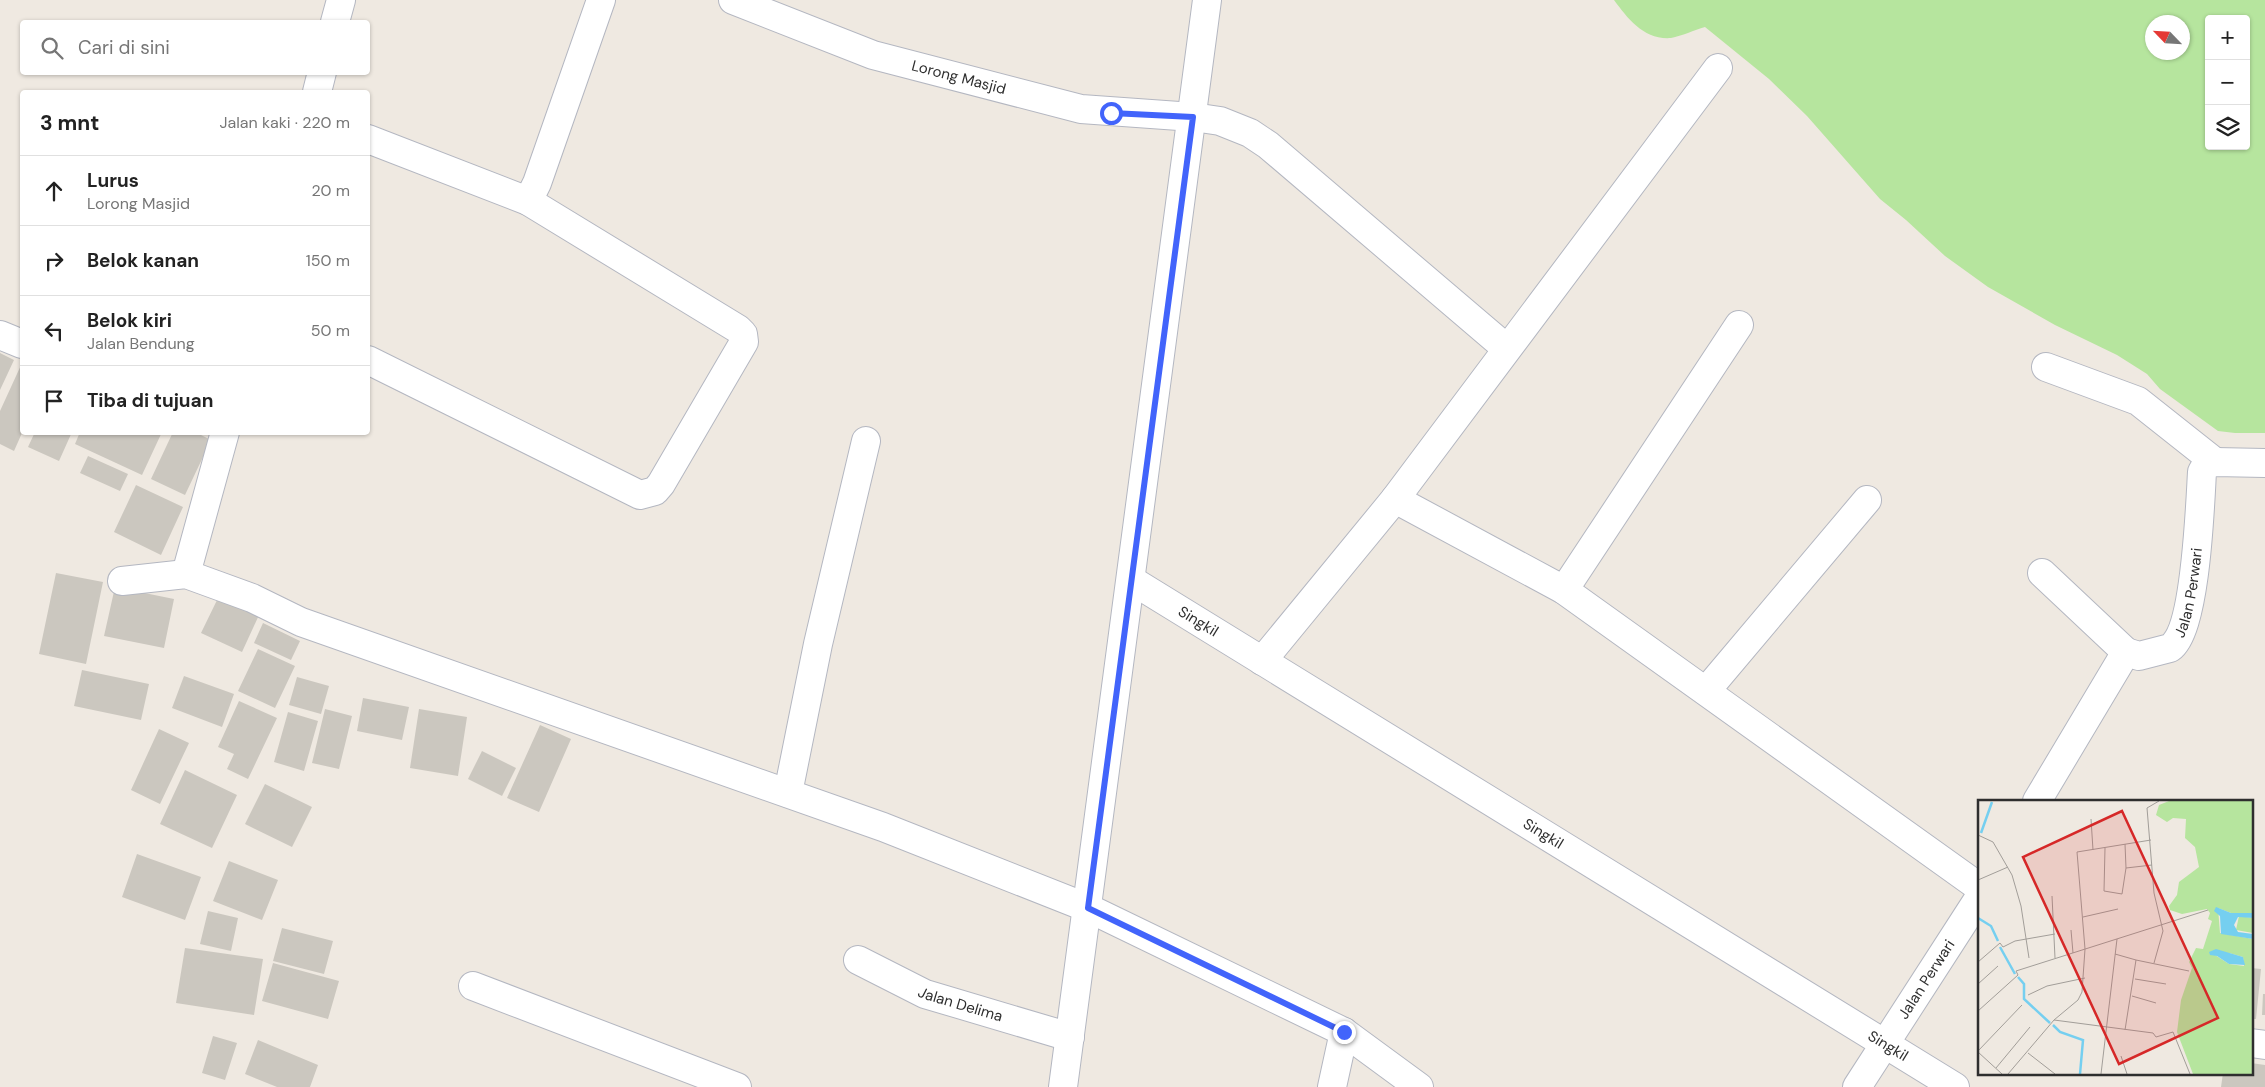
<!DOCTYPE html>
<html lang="id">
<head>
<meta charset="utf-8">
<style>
  body { margin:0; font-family:"DM Sans",sans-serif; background:#f2f2f2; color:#222 }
  .controls { position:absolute; right:15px; top:15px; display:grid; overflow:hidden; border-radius:5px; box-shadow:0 1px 4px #0004 }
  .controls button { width:45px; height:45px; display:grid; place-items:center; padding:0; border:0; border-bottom:1px solid #e0e0e0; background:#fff; color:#222; font:25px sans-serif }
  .compass { position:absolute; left:2145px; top:15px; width:45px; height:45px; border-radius:50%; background:#fff; box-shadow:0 1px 4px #0004; rotate:295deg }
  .stop { position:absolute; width:15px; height:15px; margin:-11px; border:4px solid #4264fb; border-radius:50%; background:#fff }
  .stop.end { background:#4264fb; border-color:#fff; box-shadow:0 1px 5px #0008 }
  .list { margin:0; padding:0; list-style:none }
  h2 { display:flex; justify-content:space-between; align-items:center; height:65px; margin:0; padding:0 20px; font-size:21px }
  h2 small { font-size:16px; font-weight:400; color:#767676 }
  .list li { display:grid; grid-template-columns:32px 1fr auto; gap:15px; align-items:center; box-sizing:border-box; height:70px; padding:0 20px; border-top:1px solid #e0e0e0 }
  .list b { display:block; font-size:19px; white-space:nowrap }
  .list p { margin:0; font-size:16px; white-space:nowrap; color:#767676 }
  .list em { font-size:16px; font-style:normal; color:#767676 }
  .icon { flex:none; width:28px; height:28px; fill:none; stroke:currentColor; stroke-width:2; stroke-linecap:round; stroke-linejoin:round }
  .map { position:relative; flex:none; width:2265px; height:1087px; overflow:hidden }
  .search { position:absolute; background:#fff; box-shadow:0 1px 4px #0004; left:20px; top:20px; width:350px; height:55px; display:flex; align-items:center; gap:12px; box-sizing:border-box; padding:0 18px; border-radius:5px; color:#767676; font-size:19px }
  .panel { position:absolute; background:#fff; box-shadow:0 1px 4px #0004; left:20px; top:90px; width:350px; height:345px; border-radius:5px }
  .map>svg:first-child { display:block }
</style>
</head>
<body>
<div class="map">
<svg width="2265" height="1087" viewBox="0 0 2265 1087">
  <rect width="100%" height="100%" fill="#efe9e1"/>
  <path fill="#b6e59e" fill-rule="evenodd" d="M1614 0H2265V433H2235L2218 431 2160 389 2147 374 2117 355 2055 325 1988 287 1945 256 1906 220 1880 199 1807 116 1769 79 1705 27C1694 30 1682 36 1671 38 1644 40 1628 19 1614 0ZM2209 19H2246V146H2209ZM2152 22H2182V52H2152Z"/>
  <path fill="#cbc7bf" d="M0 353 14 360 0 390Z
    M22 363V433L14 451 0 444V411Z
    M35 432H72L59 461 28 447Z
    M80 432H162L142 475 75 444Z
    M173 432H195L211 440 185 495 151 479Z
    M88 456 128 474 120 491 80 473Z
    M136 485 183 507 161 555 114 532Z
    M56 573 103 582 86 664 39 654Z
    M115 587 174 599 164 648 104 636Z
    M219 596 259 615 242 652 201 633Z
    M263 623 300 641 291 660 254 643Z
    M258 649 295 666 275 708 238 691Z
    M82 670 149 684 141 720 74 706Z
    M184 676 234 694 222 727 172 708Z
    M297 677 329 686 321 714 289 705Z
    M363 698 409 707 402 740 357 731Z
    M239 701 277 718 248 779 227 769 234 754 218 747Z
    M325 709 352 716 339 769 312 763Z
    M419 709 467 717 458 776 410 768Z
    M288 712 318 721 304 771 274 762Z
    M540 725 571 739 539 812 507 798Z
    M159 729 189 743 160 804 131 790Z
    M482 751 516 768 502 796 468 779Z
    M185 770 237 795 212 848 160 824Z
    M265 784 312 807 292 847 245 824Z
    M137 854 201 877 185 920 122 897Z
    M229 861 278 880 262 920 213 901Z
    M208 911 238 918 231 951 200 944Z
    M282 928 333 941 324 974 273 961Z
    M185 948 263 959 254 1015 176 1003Z
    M273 963 339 981 328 1019 262 1001Z
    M2251 968 2261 969 2256 1019H2251Z
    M2263 994H2265V1015H2262Z
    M213 1036 237 1043 225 1080 202 1073Z
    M258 1040 318 1065 310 1087H277L245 1074Z
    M2251 1063 2265 1065V1087H2221L2223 1073H2251Z"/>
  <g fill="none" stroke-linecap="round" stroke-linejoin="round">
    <defs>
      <g id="minor">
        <path id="s1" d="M733 0 873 55 1081 109 1193 117 1220 121 1250 133 1268 145 1506 348"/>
        <path d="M335 22 341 0"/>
        <path d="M1718 68 1395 499 1564 590 1979 887"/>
        <path d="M317 92 322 72"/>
        <path d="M368 139 528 201 738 329 743 334 744 342 661 484 655 491 640 495 368 360"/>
        <path d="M528 201 537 183 601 0"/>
        <path d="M0 335 22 344"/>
        <path d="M2046 367 2138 401 2215 462"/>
        <path d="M2042 573 2126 652"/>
        <path d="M186 574 225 432"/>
        <path id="s2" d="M1131 580 1955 1087"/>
        <path d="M122 581 186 574 252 598 301 622 883 827 1088 908 1344 1032 1419 1087"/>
        <path d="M1564 590 1739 325"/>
        <path d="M1262 661 1395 499"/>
        <path d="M1706 691 1867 500"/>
        <path d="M788 793 818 644 866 441"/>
        <path id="s3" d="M2037 801 2126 652 2139 656 2170 648C2196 630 2200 505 2202 472L2206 465 2215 462 2265 463"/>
        <path id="s4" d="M858 960 925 994 1070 1037"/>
        <path d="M473 986 737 1087"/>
        <path d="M2251 1043 2265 1045"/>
        <path d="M1063 1087 1207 0"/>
        <path d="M1332 1087 1344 1032"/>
        <path id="s5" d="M1857 1087 1979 898"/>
      </g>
    </defs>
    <use href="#minor" stroke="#b4b7c1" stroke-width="30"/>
    <use href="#minor" stroke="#fff" stroke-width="28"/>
  </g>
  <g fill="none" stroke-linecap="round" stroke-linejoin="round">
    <path stroke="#4264fb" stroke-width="6" d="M1111 113 1193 117 1088 908 1344 1032"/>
  </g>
  <g text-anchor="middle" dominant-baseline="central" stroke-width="4" stroke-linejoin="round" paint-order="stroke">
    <g font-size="15" fill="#2e2e2e" stroke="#fff">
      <text stroke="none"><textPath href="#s1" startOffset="239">Lorong Masjid</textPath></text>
      <text stroke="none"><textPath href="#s3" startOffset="279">Jalan Perwari</textPath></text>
      <text stroke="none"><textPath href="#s2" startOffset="79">Singkil</textPath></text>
      <text stroke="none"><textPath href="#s2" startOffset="484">Singkil</textPath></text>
      <text stroke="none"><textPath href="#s5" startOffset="128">Jalan Perwari</textPath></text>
      <text stroke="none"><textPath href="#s4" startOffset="112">Jalan Delima</textPath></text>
      <text stroke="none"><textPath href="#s2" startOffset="889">Singkil</textPath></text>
    </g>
  </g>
  <g transform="translate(1978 800)">
    <rect width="275" height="275" fill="#efe9e1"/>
    <path d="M191 1H275V113H253L240 108 242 133 275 139V274H215L199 232 203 200 214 168 211 162 218 148 225 149 234 121 230 119 232 113 229 109 204 114 192 110 191 106 199 95 201 82 221 67 217 47 207 38 208 19 195 18 189 22 178 15 181 5ZM251 153 265 157 266 166 251 164 237 155ZM261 116 275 118V133L258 130Z" fill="#b6e59e" fill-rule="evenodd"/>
    <path d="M238 107 253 113H275V118L260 117 256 125 260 132 275 134V139L243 134 242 116 236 111ZM238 149 265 157 267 165 251 164 239 156 232 155 231 152Z" fill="#75cff0"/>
    <path fill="none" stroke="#75cff0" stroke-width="2.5" d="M3 33 14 2M0 118 13 126 20 141M22 147 37 174M40 177 46 184V199L72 223M75 225 82 232 105 240 102 274"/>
    <path fill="none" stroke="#a29e99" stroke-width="1" d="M113 19 115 50M0 35 15 42 34 75 43 106 51 158M127 48 126 91 144 94 148 68 147 44M148 68 174 65M0 80 30 67M74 96 77 158M105 117 140 109M93 130 95 153M137 154 158 160M0 162 22 143 25 147 37 141 77 134M176 163 185 131 176 93 169 8 181 1M157 179 188 184M0 184 20 166M50 195 69 186 107 178M154 196 178 203M0 211 40 175 38 171 230 110M76 220 175 233 178 237 195 232 212 274M147 230 158 160 211 171M0 251 44 205M0 252 24 274M50 253 77 274M143 256 149 274M18 268 52 227M30 274 76 220 100 200 104 192 107 149 99 52 173 40M123 274 139 139"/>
    <path fill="#d62828" fill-opacity="0.15" stroke="#d62828" stroke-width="2.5" d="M144 11 240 218 141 264 45 57Z"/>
    <rect width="275" height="275" fill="none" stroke="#2e2e2e" stroke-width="2.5"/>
  </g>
</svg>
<div class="controls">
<button>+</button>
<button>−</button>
<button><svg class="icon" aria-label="layers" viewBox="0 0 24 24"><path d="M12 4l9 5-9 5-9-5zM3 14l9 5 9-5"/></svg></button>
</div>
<svg class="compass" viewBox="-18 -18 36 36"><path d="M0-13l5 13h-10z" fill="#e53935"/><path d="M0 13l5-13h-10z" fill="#767676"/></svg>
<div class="stop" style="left:1111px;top:113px"></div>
<div class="stop end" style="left:1344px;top:1032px"></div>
<div class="search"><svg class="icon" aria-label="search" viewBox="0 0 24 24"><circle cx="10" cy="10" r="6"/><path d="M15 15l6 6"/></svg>Cari di sini</div>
<section class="panel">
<h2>3 mnt<small>Jalan kaki · 220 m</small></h2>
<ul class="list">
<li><svg class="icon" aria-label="ahead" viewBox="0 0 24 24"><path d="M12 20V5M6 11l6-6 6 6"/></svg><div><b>Lurus</b><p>Lorong Masjid</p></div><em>20 m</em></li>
<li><svg class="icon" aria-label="right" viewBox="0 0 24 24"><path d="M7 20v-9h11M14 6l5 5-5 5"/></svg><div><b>Belok kanan</b></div><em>150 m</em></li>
<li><svg class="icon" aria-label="left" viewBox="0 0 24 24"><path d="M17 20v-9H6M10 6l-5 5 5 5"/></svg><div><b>Belok kiri</b><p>Jalan Bendung</p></div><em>50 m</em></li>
<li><svg class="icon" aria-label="arrive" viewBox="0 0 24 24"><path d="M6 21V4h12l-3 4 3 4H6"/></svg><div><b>Tiba di tujuan</b></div></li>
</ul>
</section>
</div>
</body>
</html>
